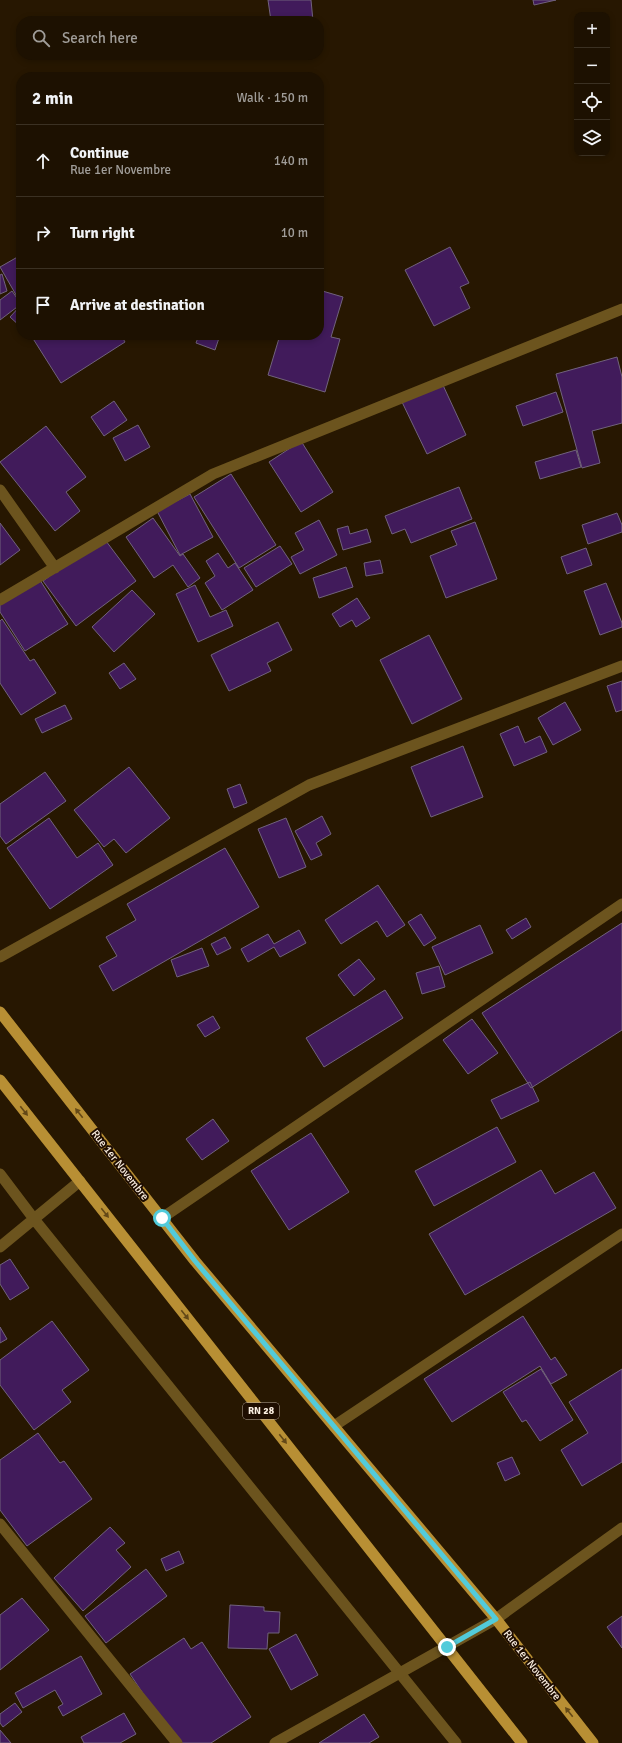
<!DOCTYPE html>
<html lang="en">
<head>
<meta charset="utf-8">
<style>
  body { margin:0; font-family:Signika,sans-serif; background:#2a1f10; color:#f1f3f6 }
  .controls { position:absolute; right:12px; top:12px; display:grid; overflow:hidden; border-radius:8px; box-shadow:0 2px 6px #0003 }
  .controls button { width:36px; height:36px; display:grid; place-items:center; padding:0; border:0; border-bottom:1px solid #3b3123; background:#1d1101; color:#f1f3f6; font:20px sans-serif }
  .stop { position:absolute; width:12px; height:12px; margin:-9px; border:3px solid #52cbda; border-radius:50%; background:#fff }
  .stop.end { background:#52cbda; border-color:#fff; box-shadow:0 1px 4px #0008 }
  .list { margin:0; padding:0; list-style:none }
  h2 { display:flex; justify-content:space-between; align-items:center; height:52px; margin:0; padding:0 16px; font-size:17px }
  h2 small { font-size:13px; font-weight:400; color:#a09d99 }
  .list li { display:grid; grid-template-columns:26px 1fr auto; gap:12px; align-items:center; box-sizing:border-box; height:72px; padding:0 16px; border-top:1px solid #3b3123 }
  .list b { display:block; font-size:15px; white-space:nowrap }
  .list p { margin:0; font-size:13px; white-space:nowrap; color:#a09d99 }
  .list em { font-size:13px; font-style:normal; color:#a09d99 }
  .icon { flex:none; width:22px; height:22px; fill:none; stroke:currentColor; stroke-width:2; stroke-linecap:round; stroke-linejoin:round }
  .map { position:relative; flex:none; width:622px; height:1743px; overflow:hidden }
  .search { position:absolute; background:#1d1101; box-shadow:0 2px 6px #0003; left:16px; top:16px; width:308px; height:44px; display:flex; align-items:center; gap:10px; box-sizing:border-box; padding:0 14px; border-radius:16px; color:#a09d99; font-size:15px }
  .panel { position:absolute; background:#1d1101; box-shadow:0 2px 6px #0003; left:16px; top:72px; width:308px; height:268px; border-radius:16px }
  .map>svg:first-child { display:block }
</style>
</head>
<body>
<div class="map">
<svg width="622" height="1743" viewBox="0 0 622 1743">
  <rect width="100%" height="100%" fill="#271701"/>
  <path fill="#411b5b" stroke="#71627d" d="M268 0H311L313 21H271Z
    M533 0H556L534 5Z
    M450 247 469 283 460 287 470 308 434 326 405 270Z
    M21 255V298L19 300 0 267Z
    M2 274 7 291 0 294V275Z
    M319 290 343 297 331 337 340 339 325 392 268 375 280 335H319Z
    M12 291 21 304 0 320V300Z
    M21 305V327L10 317Z
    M36 335H121L125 342 61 383 32 337Z
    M199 335H220L215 350 196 343Z
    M617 357 622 377V423L592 431 600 463 582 468 556 374Z
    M442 383 466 435 427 454 402 402Z
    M556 392 563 412 523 426 516 406Z
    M114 401 127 420 104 436 91 417Z
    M138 425 150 447 125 461 113 438Z
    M46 426 86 477 66 492 80 511 55 531 0 462Z
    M301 441 333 492 301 512 269 462Z
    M576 450 581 467 540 479 535 462Z
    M231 474 276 545 239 568 194 497Z
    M459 487 472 519 411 543 405 529 392 534 385 516Z
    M190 494 213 537 180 555 157 511Z
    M617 513 622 525V532L588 544 582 525Z
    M153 518 180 556 183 554 200 578 188 587 173 565 154 578 126 537Z
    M319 520 337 555 300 574 291 557 304 550 295 533Z
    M475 522 497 579 446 598 430 556 457 545 451 531Z
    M0 523 20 550 0 565Z
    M348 526 350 534 367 529 371 542 343 550 337 529Z
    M103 537 136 581 76 626 43 581Z
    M280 546 292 564 256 587 244 568Z
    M586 548 592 565 567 574 561 557Z
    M218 553 228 568 235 563 253 590 222 610 205 583 215 576 206 561Z
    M380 560 383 573 366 576 364 563Z
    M346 567 353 587 319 598 313 578Z
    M38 577 68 624 25 651 0 612V602Z
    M606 583 622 623V627L600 635 584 591Z
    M195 585 210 617 226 610 233 626 198 642 176 594Z
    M132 590 155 614 114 652 92 627Z
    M357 598 370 618 356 627 352 620 340 627 332 614Z
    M2 619 30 661 34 659 56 693 21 715 0 683V621Z
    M278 622 292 650 267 663 271 671 229 691 211 655Z
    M429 635 462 699 412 724 380 660Z
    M124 663 136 679 120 689 109 673Z
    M622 681V710L616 712 607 686Z
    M565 702 581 730 553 745 538 718Z
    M65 705 72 719 42 733 35 719Z
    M518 726 525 743 540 736 547 752 514 766 500 734Z
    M463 746 483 797 431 817 411 767Z
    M129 767 170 818 126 853 114 839 104 847 74 810Z
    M45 772 66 801 6 844 0 836V804Z
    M240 784 247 803 234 808 227 789Z
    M322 816 331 834 316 843 322 855 311 860 295 831Z
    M49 818 77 858 98 843 113 865 50 909 7 848Z
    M286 818 306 867 279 878 258 829Z
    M225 848 259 907 113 991 99 966 117 956 106 937 136 920 127 904Z
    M378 885 405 925 387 937 377 921 341 944 325 920Z
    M421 914 436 938 424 946 408 922Z
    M526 918 531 927 512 939 506 930Z
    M622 923V1030L531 1088 482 1013Z
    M480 925 493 953 445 975 432 947Z
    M299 930 306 943 280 957 274 947 248 962 241 949 268 934 274 944Z
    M225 937 231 948 217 955 211 944Z
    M202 948 209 966 177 977 171 960Z
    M359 959 375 979 354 996 338 975Z
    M439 966 445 987 422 994 416 973Z
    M385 990 403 1018 324 1067 306 1038Z
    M213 1016 220 1028 205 1037 197 1025Z
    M472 1019 498 1053 468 1074 443 1040Z
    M530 1082 539 1101 501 1119 491 1100Z
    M213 1119 229 1141 202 1160 186 1139Z
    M497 1127 516 1162 434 1206 415 1171Z
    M311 1133 349 1192 289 1230 251 1171Z
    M541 1170 555 1194 594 1172 616 1208 465 1295 429 1234Z
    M10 1259 29 1288 10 1300 0 1284V1265Z
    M523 1316 551 1360 555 1357 567 1375 551 1384 540 1366 452 1422 424 1379Z
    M52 1321 89 1370 62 1390 71 1402 34 1430 0 1385V1360Z
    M0 1327 7 1339 0 1343Z
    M541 1369 573 1420 540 1441 526 1420 522 1422 503 1392Z
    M622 1369V1462L582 1486 561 1450 588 1433 569 1402Z
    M38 1433 60 1463 64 1461 92 1499 27 1546 0 1510V1460Z
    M512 1457 520 1474 505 1481 497 1463Z
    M110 1527 125 1543 116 1550 131 1567 83 1611 54 1578Z
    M179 1551 184 1563 166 1571 161 1559Z
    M146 1569 167 1596 106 1643 85 1616Z
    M22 1598 49 1630 0 1670V1615Z
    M230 1605 264 1607V1611L280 1612 279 1633H268L267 1649 228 1648Z
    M622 1616V1648L607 1627Z
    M296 1634 318 1675 291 1690 269 1649Z
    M184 1638 191 1649 202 1642 251 1717 211 1743H176L130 1674Z
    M81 1656 102 1694 63 1716 58 1707 63 1704 55 1690 23 1708 15 1693Z
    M15 1703 22 1712 3 1727 0 1723V1714Z
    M124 1713 136 1734 120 1743H84L81 1737Z
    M364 1714 379 1737 369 1743H319Z
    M0 1730 11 1743H0Z"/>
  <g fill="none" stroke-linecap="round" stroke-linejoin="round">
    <path stroke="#6c541e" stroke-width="11" d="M0 490 55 568
      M0 600 213 474 622 309
      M0 957 309 785 622 666
      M0 1174 34 1219 456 1743
      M162 1218 622 904
      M0 1247 80 1181
      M334 1426 622 1234
      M0 1524 177 1743"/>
    <path stroke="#6c541e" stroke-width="11" d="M275 1743 496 1619 622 1528"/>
    <path stroke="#b88f34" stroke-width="11" d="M0 1012 195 1261 496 1619 593 1743
      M0 1080 522 1743"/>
  </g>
  <defs><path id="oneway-solid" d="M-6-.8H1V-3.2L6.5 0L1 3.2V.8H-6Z"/></defs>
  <g fill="#634817">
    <use href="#oneway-solid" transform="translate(24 1111) rotate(52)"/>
    <use href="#oneway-solid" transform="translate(79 1113) rotate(-128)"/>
    <use href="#oneway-solid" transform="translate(105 1213) rotate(52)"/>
    <use href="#oneway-solid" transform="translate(185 1315) rotate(52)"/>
    <use href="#oneway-solid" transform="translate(283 1439) rotate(52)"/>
    <use href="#oneway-solid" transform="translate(569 1712) rotate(-128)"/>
  </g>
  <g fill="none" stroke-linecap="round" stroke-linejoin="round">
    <path stroke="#52cbda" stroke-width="5" d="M162 1218 195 1261 496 1619 447 1647"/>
  </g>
  <g text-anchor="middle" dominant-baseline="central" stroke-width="4" stroke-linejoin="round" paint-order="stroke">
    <rect fill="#1e0d00" stroke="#b9ab9e" stroke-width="1" x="243" y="1403" width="36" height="16" rx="3"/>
    <g font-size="10" font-weight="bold" fill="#fbefe1">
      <text x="261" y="1411">RN 28</text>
    </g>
    <g font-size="11" fill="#fbefe1" stroke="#1e0d00">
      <text transform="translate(120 1165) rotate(52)">Rue 1er Novembre</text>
      <text transform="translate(532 1665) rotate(52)">Rue 1er Novembre</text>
    </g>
  </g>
</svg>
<div class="controls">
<button>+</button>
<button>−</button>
<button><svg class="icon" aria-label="locate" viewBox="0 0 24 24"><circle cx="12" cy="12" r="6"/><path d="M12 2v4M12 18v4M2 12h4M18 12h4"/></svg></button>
<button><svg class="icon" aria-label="layers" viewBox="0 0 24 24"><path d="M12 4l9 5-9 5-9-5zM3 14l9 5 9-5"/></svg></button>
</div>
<div class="stop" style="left:162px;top:1218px"></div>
<div class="stop end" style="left:447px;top:1647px"></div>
<div class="search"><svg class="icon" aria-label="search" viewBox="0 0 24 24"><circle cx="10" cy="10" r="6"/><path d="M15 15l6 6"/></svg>Search here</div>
<section class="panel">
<h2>2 min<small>Walk · 150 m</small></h2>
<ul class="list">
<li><svg class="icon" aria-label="ahead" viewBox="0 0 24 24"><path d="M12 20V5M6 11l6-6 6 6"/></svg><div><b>Continue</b><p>Rue 1er Novembre</p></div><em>140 m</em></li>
<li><svg class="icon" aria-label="right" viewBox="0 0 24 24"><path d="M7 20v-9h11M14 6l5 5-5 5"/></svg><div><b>Turn right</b></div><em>10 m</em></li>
<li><svg class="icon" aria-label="arrive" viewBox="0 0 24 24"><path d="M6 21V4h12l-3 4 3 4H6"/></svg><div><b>Arrive at destination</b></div></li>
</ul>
</section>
</div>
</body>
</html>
